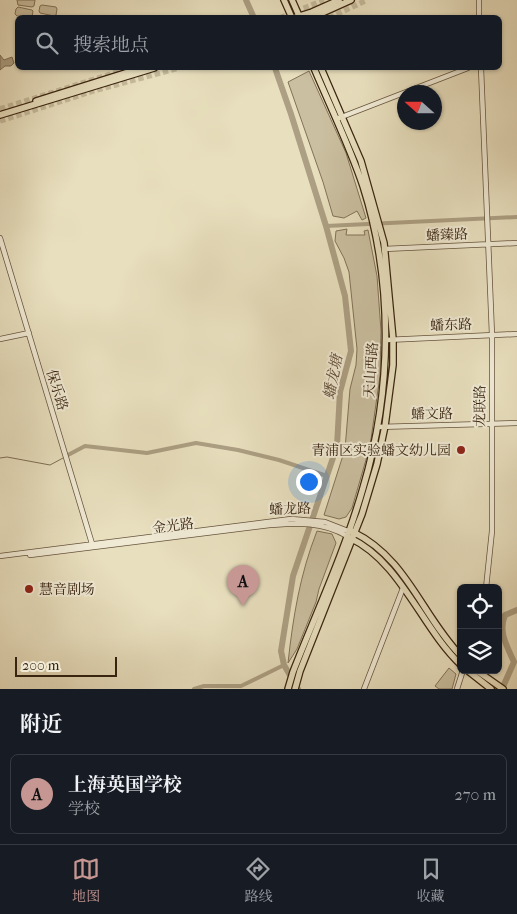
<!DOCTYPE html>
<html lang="zh">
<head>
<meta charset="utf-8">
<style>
  body { margin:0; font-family:"IM FELL French Canon","Noto Serif SC",serif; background:#20242c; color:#f1f3f6 }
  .controls { position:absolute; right:15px; bottom:15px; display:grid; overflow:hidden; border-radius:8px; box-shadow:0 1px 4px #0004 }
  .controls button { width:45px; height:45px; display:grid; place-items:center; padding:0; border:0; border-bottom:1px solid #363941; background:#171b24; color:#f1f3f6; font:25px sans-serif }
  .compass { position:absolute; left:397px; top:85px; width:45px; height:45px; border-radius:50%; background:#171b24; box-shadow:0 1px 4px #0004; rotate:291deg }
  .scale { position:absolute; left:15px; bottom:12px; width:102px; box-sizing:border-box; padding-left:5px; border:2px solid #392410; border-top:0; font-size:14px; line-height:18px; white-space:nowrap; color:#392410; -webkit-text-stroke:4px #f0ead5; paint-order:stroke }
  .you { position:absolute; left:308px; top:481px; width:18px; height:18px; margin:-12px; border:4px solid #fff; border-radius:50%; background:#1a73e8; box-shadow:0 0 0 8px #1a73e833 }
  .badge { display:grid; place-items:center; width:32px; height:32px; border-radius:50%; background:#c59692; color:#111; font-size:16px; font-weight:700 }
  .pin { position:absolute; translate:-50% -41px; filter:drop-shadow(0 1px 2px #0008) }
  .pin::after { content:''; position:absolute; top:26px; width:18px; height:15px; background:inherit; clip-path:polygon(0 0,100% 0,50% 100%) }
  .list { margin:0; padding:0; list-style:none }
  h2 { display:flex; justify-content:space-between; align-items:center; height:65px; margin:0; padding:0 20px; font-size:21px }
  h2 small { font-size:16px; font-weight:400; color:#9ea1a6 }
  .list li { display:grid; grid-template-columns:32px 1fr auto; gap:15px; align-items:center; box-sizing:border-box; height:80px; margin:0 10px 10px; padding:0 10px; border:1px solid #363941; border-radius:8px }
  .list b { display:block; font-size:19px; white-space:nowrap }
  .list p { margin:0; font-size:16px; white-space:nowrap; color:#9ea1a6 }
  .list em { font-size:16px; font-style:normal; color:#9ea1a6 }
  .icon { flex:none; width:28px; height:28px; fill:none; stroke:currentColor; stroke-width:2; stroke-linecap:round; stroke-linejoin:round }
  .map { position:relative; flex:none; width:517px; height:689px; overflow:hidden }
  .search { position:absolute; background:#171b24; box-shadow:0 1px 4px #0004; left:15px; right:15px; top:15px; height:55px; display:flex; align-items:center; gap:12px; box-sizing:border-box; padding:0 18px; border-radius:8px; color:#9ea1a6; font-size:19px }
  .sheet { height:155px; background:#171b24 }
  nav { display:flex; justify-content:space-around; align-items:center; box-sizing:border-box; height:70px; border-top:1px solid #363941; background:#171b24; font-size:14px; color:#9ea1a6 }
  nav a { display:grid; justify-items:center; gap:2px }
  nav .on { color:#c59692 }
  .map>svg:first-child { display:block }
</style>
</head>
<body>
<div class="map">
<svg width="517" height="689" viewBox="0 0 517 689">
  <rect width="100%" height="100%" fill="#e8dfbe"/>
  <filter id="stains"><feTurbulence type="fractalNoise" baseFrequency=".004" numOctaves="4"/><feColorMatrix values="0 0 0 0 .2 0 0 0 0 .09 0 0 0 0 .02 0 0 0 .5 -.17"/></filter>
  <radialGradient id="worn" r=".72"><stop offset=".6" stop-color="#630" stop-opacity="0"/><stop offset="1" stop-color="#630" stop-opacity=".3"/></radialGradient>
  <path fill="#cabfa0" stroke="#827258" d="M17 0H35L34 6 32 7 18 5Z
    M42 5 56 7 57 9 56 15 54 16 40 13 39 11 40 6Z
    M18 7 32 10 33 11 32 17 17 16 15 14 16 9Z
    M309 71 346 153 366 218 362 220 357 211 344 218 333 216 323 182 288 82Z
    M347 229 346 235H365L364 231 368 230 377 276 381 331 380 376 370 446 352 508 346 517 339 519 324 515 345 449 350 389 356 365 357 349 349 272 344 258 335 241 336 231Z
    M317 531 332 534 336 543 319 589 316 602 297 649 288 663C293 617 300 574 317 531Z
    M449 668 456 674 452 689H439L435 686Z"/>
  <path fill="#ac9f83" stroke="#7e6e55" d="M0 55 4 60 12 57 14 63 11 66H5L0 70Z"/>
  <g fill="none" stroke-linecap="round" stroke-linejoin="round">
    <path stroke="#7e6e55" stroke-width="1" d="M0 458 7 457 50 465 63 458"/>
    <path stroke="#ac9f83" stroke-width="4" d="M326 226 517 217
      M68 455 85 446 147 453 196 443 238 450 279 460 327 476
      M194 689 204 686H241L284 665"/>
    <path stroke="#ac9f83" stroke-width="6" d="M246 0 254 18
      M275 68 291 114 326 226 345 296 351 351 340 392 337 446 293 576 281 651 284 665 298 689
      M502 689 514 662C507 646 498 632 505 615L517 610"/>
    <path stroke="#c5ba9b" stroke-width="5.5" stroke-dasharray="5.5 3" stroke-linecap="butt" d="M280 18 324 0
      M329 18 367 0
      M0 109 130 68
      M0 121 93 91 179 68"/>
    <defs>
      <path id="minor" d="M479 0V18
        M481 68 492 335V531L486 588
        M339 118 468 68
        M0 238 93 547
        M384 249 517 243
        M0 339 29 333
        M386 340 517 334
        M378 427 517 423
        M30 555 270 525C297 523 322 521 347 536
        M0 556 291 519 325 522 348 531
        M364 689 403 588
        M457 689 463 670"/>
      <path id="major" d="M284 0 292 18
        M292 0 300 18
        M293 18 312 12 339 0
        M311 18 351 0
        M36 101 141 68
        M0 115 154 68
        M353 532C407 558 422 616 461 656
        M350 538C401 562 421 627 461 665
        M467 670 491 689
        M476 670 503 689
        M288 689 293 672C317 611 345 551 363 488 392 391 394 283 363 186 350 147 330 106 314 68
        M295 689 300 671 362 514 377 464 385 426 393 365V339L384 243 361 161 321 68"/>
    </defs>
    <use href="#minor" stroke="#65533c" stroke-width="6"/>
    <use href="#major" stroke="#392410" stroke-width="8"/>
    <use href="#minor" stroke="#f0ead5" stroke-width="4.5"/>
    <use href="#major" stroke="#e8dfbe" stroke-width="5.5"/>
  </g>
  <g fill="#8f2418" stroke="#f0ead5" stroke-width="2">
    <circle cx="461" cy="450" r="5"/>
    <circle cx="29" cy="589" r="5"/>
  </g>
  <g text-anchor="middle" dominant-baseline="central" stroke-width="4" stroke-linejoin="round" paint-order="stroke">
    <g font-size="14" fill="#392410" stroke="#f0ead5">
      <text transform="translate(447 235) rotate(-3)">蟠臻路</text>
      <text transform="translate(451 325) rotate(-2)">蟠东路</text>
      <text transform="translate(371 370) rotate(-86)">天山西路</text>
      <text transform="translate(57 390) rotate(73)">保乐路</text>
      <text transform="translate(480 406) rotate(-89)">龙联路</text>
      <text transform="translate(432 414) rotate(-1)">蟠文路</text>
      <text transform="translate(290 509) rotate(-2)">蟠龙路</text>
      <text transform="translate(173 526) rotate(-7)">金光路</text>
    </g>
    <g font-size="14" fill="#392410" stroke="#f0ead5" text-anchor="end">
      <text x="451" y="450">青浦区实验蟠文幼儿园</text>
      <text x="39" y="589" text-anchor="start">慧音剧场</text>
    </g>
    <g font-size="15" font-style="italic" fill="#5c4932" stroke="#f0ead5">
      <text transform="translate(333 377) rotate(-79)">蟠龙塘</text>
    </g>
  </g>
  <rect width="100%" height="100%" filter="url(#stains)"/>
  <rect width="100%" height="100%" fill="url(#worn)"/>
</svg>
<div class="controls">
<button><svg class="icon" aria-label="locate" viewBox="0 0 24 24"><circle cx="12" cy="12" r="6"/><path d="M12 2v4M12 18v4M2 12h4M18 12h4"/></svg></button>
<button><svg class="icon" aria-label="layers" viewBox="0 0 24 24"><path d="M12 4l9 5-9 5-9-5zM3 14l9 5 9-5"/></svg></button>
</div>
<svg class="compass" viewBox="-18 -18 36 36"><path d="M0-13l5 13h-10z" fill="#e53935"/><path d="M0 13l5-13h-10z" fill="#9ea1a6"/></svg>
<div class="scale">200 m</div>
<div class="you"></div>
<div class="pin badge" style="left:243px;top:606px">A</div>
<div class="search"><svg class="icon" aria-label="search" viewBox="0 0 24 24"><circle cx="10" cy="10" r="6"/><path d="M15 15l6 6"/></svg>搜索地点</div>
</div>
<section class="sheet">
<h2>附近<small></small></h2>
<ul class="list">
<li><span class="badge">A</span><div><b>上海英国学校</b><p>学校</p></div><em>270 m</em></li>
</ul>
</section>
<nav>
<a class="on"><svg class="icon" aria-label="map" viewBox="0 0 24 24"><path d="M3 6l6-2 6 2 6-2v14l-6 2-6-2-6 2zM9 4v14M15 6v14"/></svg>地图</a>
<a><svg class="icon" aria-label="directions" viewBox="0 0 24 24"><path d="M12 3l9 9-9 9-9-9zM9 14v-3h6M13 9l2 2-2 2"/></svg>路线</a>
<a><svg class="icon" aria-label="saved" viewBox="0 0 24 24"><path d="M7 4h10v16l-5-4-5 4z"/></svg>收藏</a>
</nav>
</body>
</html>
